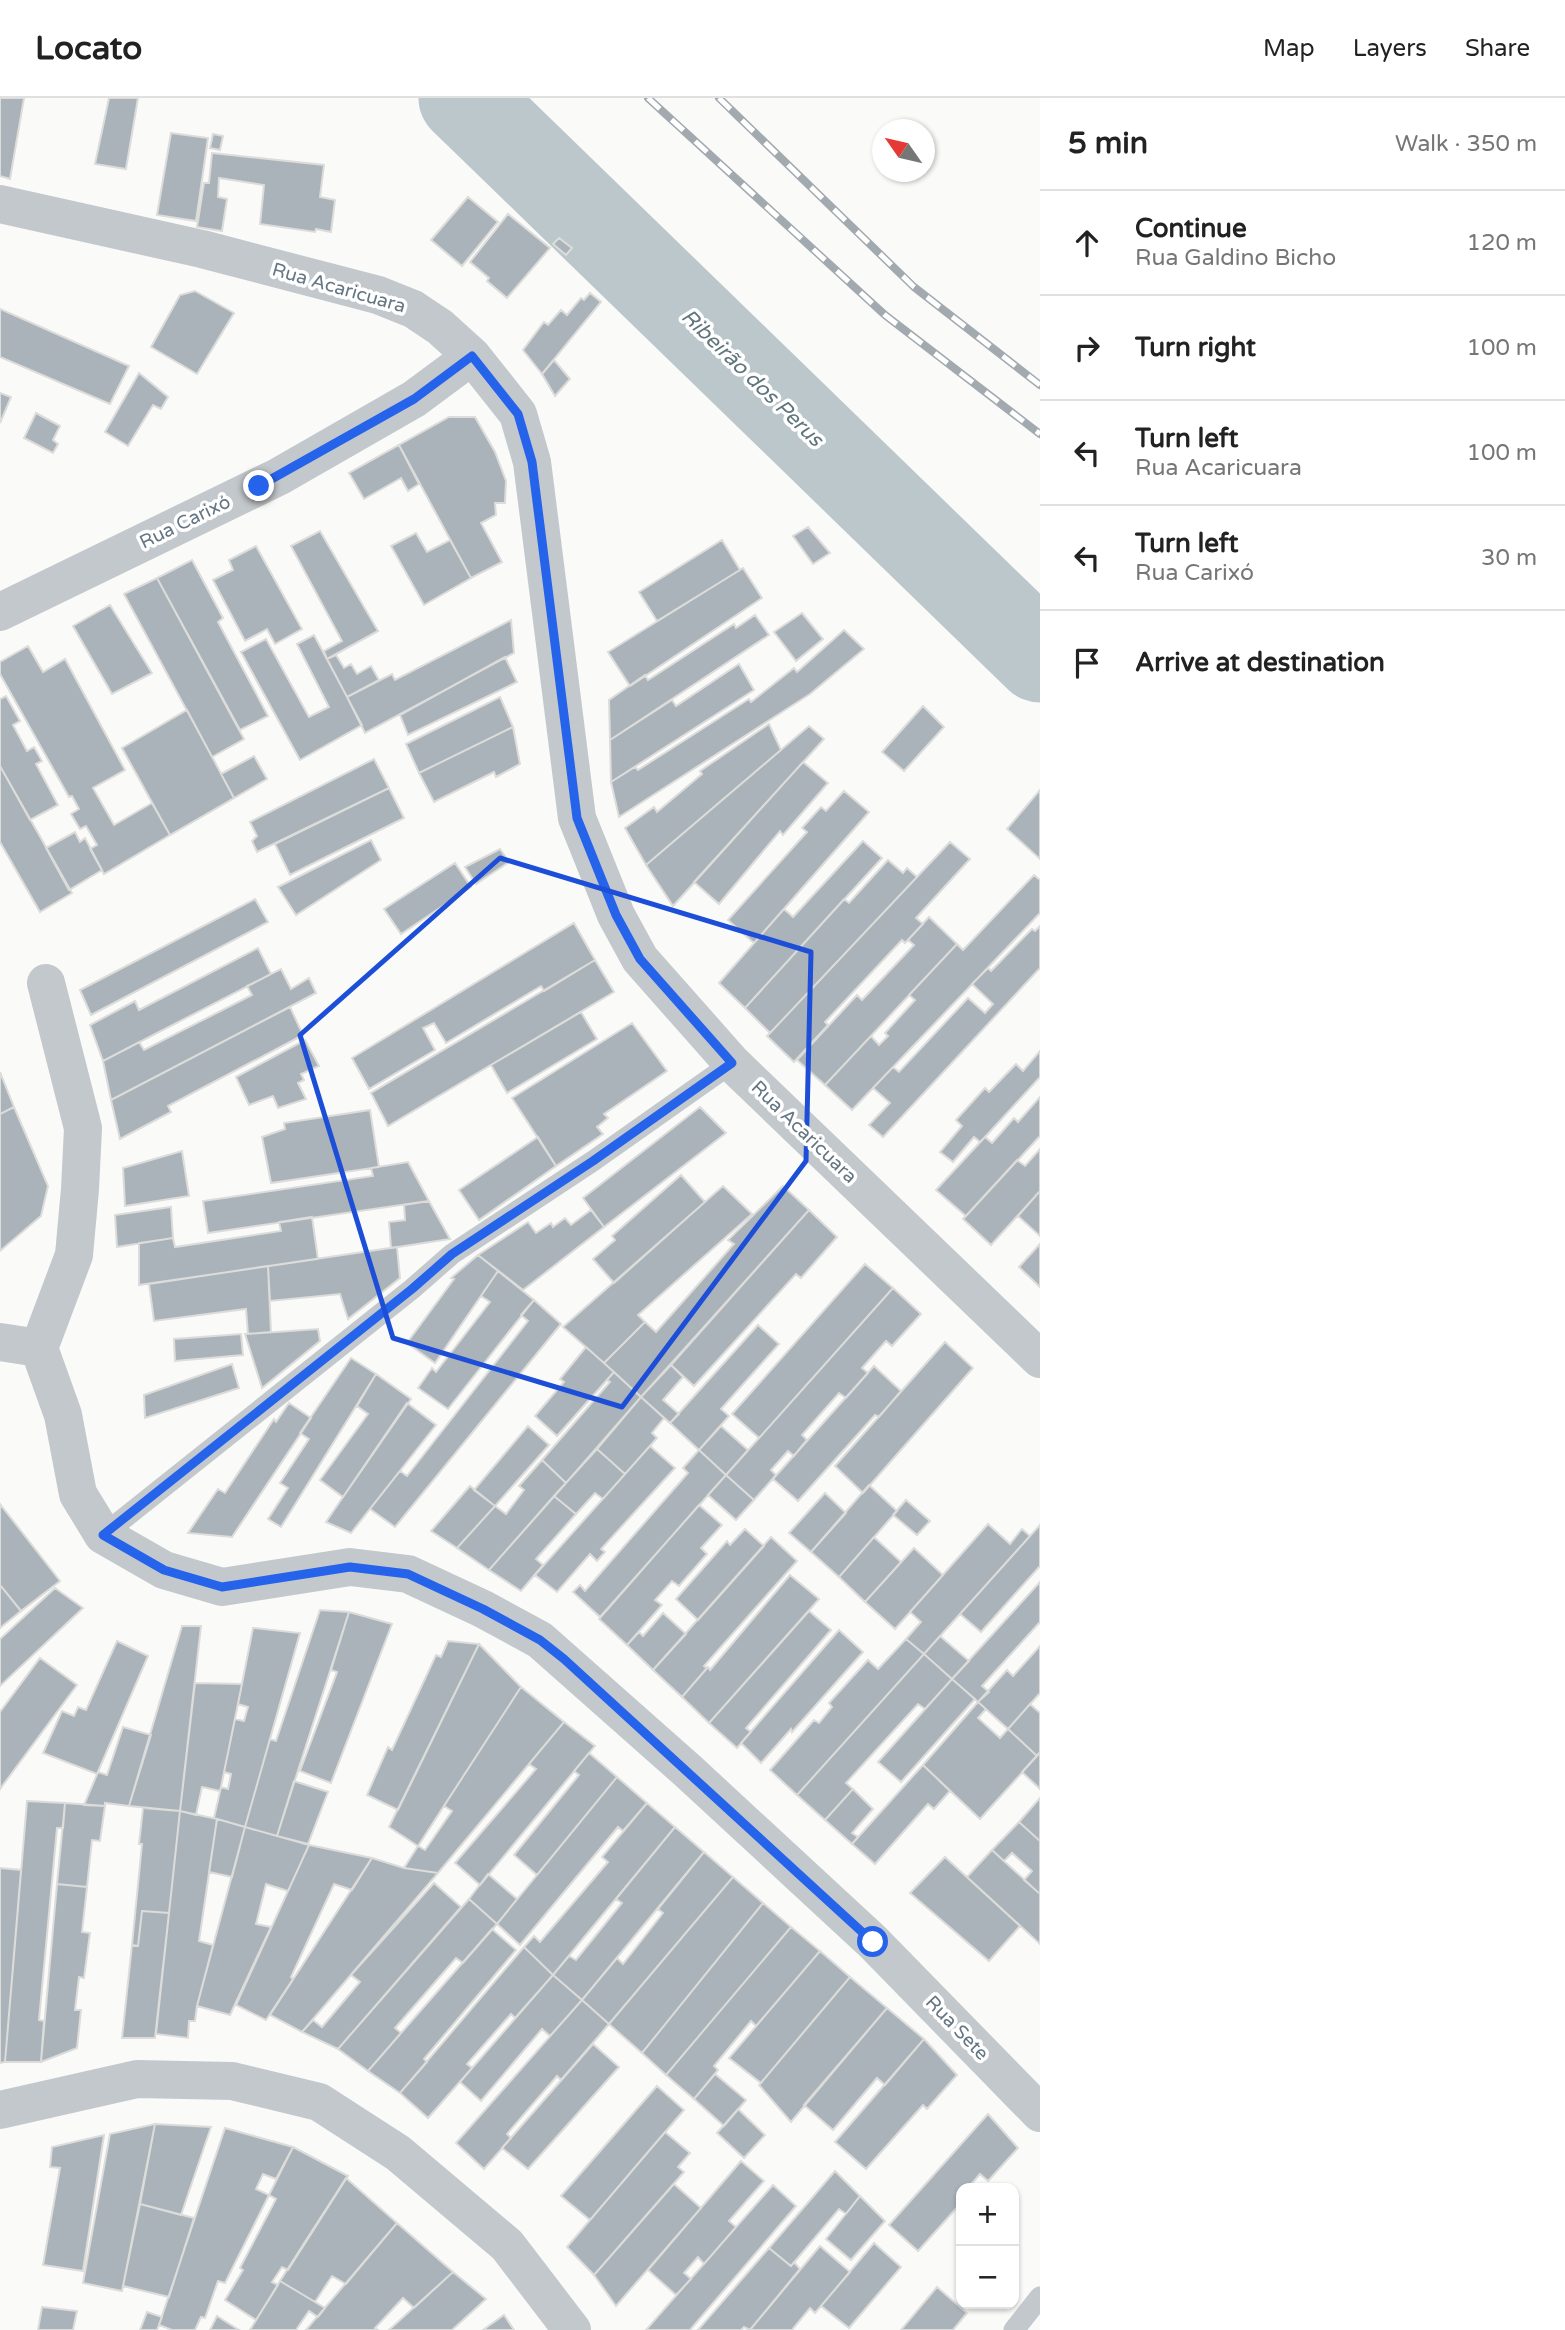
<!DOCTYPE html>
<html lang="en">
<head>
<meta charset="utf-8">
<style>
  body { margin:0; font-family:"Varela Round",sans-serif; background:#f2f2f2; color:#222 }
  .controls { position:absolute; right:21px; bottom:21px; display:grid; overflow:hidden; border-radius:14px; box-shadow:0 2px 5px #0004 }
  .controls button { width:63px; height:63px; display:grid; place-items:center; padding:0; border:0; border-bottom:2px solid #e0e0e0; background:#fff; color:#222; font:35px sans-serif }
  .compass { position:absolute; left:872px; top:21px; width:63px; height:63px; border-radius:50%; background:#fff; box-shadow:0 2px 5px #0004; rotate:304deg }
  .stop { position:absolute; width:21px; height:21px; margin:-16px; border:5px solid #2563eb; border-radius:50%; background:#fff }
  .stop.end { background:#2563eb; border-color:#fff; box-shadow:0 2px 7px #0008 }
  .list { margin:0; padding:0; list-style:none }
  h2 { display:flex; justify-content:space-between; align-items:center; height:91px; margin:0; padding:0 28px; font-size:30px }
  h2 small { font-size:23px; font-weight:400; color:#767676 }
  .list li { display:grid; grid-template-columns:46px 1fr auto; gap:21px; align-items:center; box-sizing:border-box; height:105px; padding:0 28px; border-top:2px solid #e0e0e0 }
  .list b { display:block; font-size:26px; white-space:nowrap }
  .list p { margin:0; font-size:23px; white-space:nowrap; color:#767676 }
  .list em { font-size:23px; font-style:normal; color:#767676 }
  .icon { flex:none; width:38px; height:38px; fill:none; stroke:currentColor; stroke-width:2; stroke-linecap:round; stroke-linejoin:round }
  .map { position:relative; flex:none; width:1040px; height:2232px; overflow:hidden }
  header { display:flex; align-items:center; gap:42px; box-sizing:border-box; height:98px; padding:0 35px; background:#fff; border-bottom:2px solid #e0e0e0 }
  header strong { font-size:33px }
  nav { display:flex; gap:38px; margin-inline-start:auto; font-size:24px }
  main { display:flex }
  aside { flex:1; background:#fff }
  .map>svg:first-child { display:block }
</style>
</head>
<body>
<header>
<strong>Locato</strong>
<nav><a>Map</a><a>Layers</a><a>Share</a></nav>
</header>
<main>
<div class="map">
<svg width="1040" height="2232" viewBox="0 0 1040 2232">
  <rect width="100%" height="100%" fill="#fafaf8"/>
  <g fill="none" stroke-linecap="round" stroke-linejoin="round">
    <path stroke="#bbc7cb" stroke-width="91" d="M464 0 1040 559"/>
  </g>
  <path fill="#aab3b9" stroke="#dcdcda" stroke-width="2" d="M0 0H24L10 81 0 78Z
    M109 0H138L126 71 95 66Z
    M171 35 208 40 196 123 157 117Z
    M213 36 223 38 220 52 210 50Z
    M212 55 324 67 320 99 335 102 331 134 316 131 315 134 260 126 264 87 219 80 218 99 227 101 222 133 197 129 204 85H209Z
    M468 99 498 124 462 168 431 142Z
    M508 116 550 150 507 200 487 183 489 180 470 164Z
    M559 140 572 150 566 157 553 146Z
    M195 193 234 215 197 276 151 249 180 197Z
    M590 195 601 204 542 276 523 252 544 224 548 227 561 212 567 217 581 200 584 202Z
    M0 211 129 268 110 306 0 259Z
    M554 262 570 281 555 298 542 276Z
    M139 275 168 299 161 311 153 307 128 348 105 334Z
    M0 295 11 299 0 325Z
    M36 315 60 328 53 342 58 346 53 355 24 340Z
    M449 319H475L495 354 506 383 505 405H495L496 417 481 425 502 464 471 480 399 347Z
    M399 347 419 386 408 393 401 380 364 401 349 375Z
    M808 429 830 455 813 466 793 438Z
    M320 433 378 533 327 561 324 553 342 543 291 448Z
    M416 435 427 454 450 442 471 480 424 507 391 448Z
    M722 442 740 472 657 523 639 494Z
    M256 448 302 531 275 546 267 531 245 543 213 482 233 472 229 462Z
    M192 462 223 520 218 524 268 618 240 632 157 480Z
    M743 470 762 500 630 588 608 554Z
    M157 480 244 641 212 659 124 496Z
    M110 507 152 575 112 596 73 528Z
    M802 515 823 541 796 563 774 534Z
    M755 517 769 537 610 642 609 602 645 577 648 582 734 526 736 530Z
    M511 522 514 555 365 635 347 599 392 576 395 582Z
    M844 532 864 551 810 596 619 719 611 684 635 669 638 672 749 601 751 604 794 570 797 574Z
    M314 537 362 627 300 662 241 554 266 541 309 619 329 609 297 546Z
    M28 548 43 574 65 561 125 672 93 690 114 727 152 705 170 737 104 776 90 751 97 747 86 728 80 731 71 716 79 711 72 698 69 699 0 576V564Z
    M336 557 344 570 351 566 357 576 371 568 379 582 347 599 327 561Z
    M505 559 517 584 408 637 400 617Z
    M739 566 754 592 611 684 610 642 672 602 676 608Z
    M6 598 20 623 13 627 27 653 34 649 42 663 36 666 58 707 30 722 0 668V601Z
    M500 599 513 629 419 675 406 646Z
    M923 608 944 629 904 673 882 654Z
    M187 612 234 700 170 737 122 650Z
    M769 626 781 652 646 767 625 730 654 709 657 714 702 676 700 673Z
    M809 628 824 641 673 808 646 767Z
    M513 629 520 666 496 679 494 674 434 704 419 675Z
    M254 658 267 681 234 700 221 676Z
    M374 661 389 690 257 754 252 743 257 738 250 724Z
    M803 664 828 685 783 737 780 733 719 806 694 784Z
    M0 668 72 795 40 814 0 744Z
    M389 690 404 720 290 777 275 746Z
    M1040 692V761L1007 731Z
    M844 693 869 714 754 845 728 822 807 734 802 730 821 709 826 713Z
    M75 734 80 744 85 740 102 772 69 792 46 750Z
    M371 742 381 762 296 817 278 789Z
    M863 743 882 760 745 910 719 885 784 811 793 819Z
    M950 744 970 761 916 820 923 826 905 845 902 842 825 924 828 927 794 964 767 938 770 935Z
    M500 751 509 764 476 786 465 769Z
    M888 762 903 775 907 770 917 779 770 935 745 910 844 801 849 805Z
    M455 765 471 789 401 836 384 811Z
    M1034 777 1040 782V815L852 1012 825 987 871 938 879 947 888 938 885 935 915 902 909 897 957 846 963 852Z
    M255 801 268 824 91 917 80 892Z
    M929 819 957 846 825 987 797 962 857 897 862 902 914 847 908 842Z
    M574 825 595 862 544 893 541 888 446 945 434 925 423 930 435 952 369 991 352 960Z
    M1040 828V870L883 1039 869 1027 890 1005 873 990 893 969 899 974 968 900 985 915 993 906 972 886 988 870 991 873 1032 831 1035 833Z
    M258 850 271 876 103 963 90 927 135 903 139 912Z
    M595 862 614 894 388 1028 371 995Z
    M281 871 291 891 309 880 316 895 111 1002 103 963 139 944 144 952 252 897 247 888Z
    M290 909 303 937 168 1008 171 1014 120 1041 111 1002Z
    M581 914 597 941 507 995 491 967Z
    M632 925 667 973 604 1016 608 1020 597 1029 603 1036 556 1068 512 1000Z
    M305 942 319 968 301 976 304 982 298 985 306 1001 278 1010 273 998 249 1007 236 979Z
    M1040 953V979L985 1039 980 1044 974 1039 953 1064 940 1054 962 1028 956 1022 985 990 989 994 1016 966 1023 973Z
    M0 974 14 1009 0 1016Z
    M1040 999V1038L966 1118 936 1092 985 1039 992 1045 1014 1020 1018 1024Z
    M14 1009 48 1088 41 1118 0 1153V1016Z
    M700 1009 726 1035 604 1129 583 1100Z
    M370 1012 379 1069 271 1085 262 1039 285 1031 284 1025Z
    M538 1039 556 1068 479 1122 459 1092Z
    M1040 1051V1093L991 1147 963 1121 1017 1062 1025 1068Z
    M182 1053 189 1098 125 1108 123 1070Z
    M408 1064 429 1103 208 1135 203 1103 373 1078 371 1070Z
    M681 1077 705 1104 614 1185 593 1161 615 1142 612 1138Z
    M723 1088 752 1116 638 1217 645 1224 604 1265 563 1229Z
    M783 1088 809 1112 641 1299 604 1265 645 1224 656 1234 734 1146 728 1142Z
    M1040 1093V1138L1018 1118Z
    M429 1103 450 1141 391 1150 389 1124 405 1122 404 1107Z
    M171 1109 173 1140 117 1149 115 1117Z
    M591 1112 604 1129 523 1192 478 1157 528 1124 536 1135 551 1125 553 1129 565 1120 571 1127Z
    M809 1112 837 1139 801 1180 796 1176 694 1288 671 1267Z
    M312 1119 318 1161 139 1187V1145L173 1140 175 1149 281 1133 279 1124Z
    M1040 1146V1189L1019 1169Z
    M397 1149 400 1180 348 1221 340 1196 270 1203 268 1168Z
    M478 1157 498 1173 435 1265 407 1245 454 1181 451 1180Z
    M865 1166 893 1190 759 1340 732 1316Z
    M268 1168 271 1234 248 1236 246 1211 154 1223 149 1186Z
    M498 1173 534 1202 448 1311 418 1290 432 1270 436 1274 490 1204 481 1198Z
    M893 1190 921 1216 892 1248 886 1243 862 1270 868 1275 846 1300 839 1295 802 1337 807 1342 801 1349 794 1358 788 1353 771 1372 776 1377 754 1402 726 1377Z
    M534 1202 561 1226 395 1429 370 1411 400 1373 407 1378 528 1223 521 1217Z
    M758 1227 779 1246 721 1311 729 1318 699 1352 670 1325Z
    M318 1231 320 1243 262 1290 245 1236Z
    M241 1236 243 1257 175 1263 174 1241Z
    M945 1244 973 1270 863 1395 835 1368Z
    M586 1249 614 1274 557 1338 535 1318 564 1284 560 1281Z
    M351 1260 376 1276 281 1429 268 1421 288 1390 280 1385 309 1341 300 1335Z
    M232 1266 239 1290 145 1320 144 1297Z
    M671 1267 683 1279 663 1302 679 1316 670 1325 641 1299Z
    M874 1268 901 1293 879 1319 875 1317 798 1403 773 1381Z
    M614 1274 641 1299 566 1385 542 1362 610 1284 607 1282Z
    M376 1276 411 1301 343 1399 320 1382 368 1316 357 1308Z
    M641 1299 664 1320 652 1335 657 1340 625 1376 597 1351Z
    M289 1305 311 1320 232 1439 188 1435 218 1391 225 1395 274 1321 276 1324Z
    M407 1305 436 1327 351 1435 326 1424Z
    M528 1328 549 1347 495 1408 474 1392Z
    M721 1328 748 1352 726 1377 699 1352Z
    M650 1348 675 1370 601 1451 605 1454 597 1463 590 1456 557 1494 535 1477Z
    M597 1351 625 1376 603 1401 595 1395 576 1416 554 1398Z
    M699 1352 726 1377 600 1519 573 1494 580 1487 585 1493 688 1375 683 1370Z
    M542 1362 566 1385 489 1472 457 1450 495 1408 506 1416 524 1392 519 1388Z
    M726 1377 754 1402 736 1422 708 1397Z
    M869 1387 897 1413 839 1479 811 1454Z
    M470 1388 495 1408 457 1450 431 1433Z
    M825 1395 846 1415 811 1454 789 1435Z
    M554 1398 576 1416 536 1461 543 1467 521 1493 489 1472Z
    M906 1402 930 1423 917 1437 893 1417Z
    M0 1406 60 1483 21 1513 0 1487Z
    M699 1407 722 1427 701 1450 707 1456 679 1488 672 1483 655 1502 662 1507 627 1547 599 1521Z
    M988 1426 1010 1446 1022 1431 1030 1438 924 1556 906 1541 921 1524 910 1514Z
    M1040 1427V1468L981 1534 960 1516Z
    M745 1431 764 1448 698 1522 676 1501 727 1443 730 1447Z
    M771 1439 797 1463 704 1568 707 1570 682 1599 653 1572Z
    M874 1439 901 1464 865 1504 839 1479Z
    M914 1450 943 1477 895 1531 865 1504Z
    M790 1477 819 1501 709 1625 682 1599 708 1569 710 1572Z
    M1040 1484V1524L982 1588 989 1594 978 1604 952 1581Z
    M0 1487 21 1513 0 1530Z
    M55 1490 83 1510 0 1588V1541Z
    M320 1512 349 1514 277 1738 245 1729 270 1641 276 1643Z
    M809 1513 831 1532 746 1630 751 1634 737 1650 709 1625Z
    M349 1514 392 1526 331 1685 300 1673 337 1574 331 1572Z
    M663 1515 686 1536 653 1572 627 1547 639 1534 643 1538Z
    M182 1528H201L180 1713 129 1708Z
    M253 1530 300 1535 245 1729 214 1720 221 1689 228 1691 231 1676 224 1674 235 1621 244 1623 248 1609 238 1606Z
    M839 1532 863 1554 792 1634 791 1631 761 1665 741 1645Z
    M940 1538 969 1563 952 1581 924 1556Z
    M906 1541 924 1556 797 1697 770 1672 814 1622 819 1625 832 1609 829 1605 868 1562 878 1571Z
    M117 1543 148 1558 97 1676 43 1655 62 1613 74 1618 78 1609 86 1612Z
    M448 1543 479 1546 398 1712 367 1697 388 1649 392 1652 436 1557 441 1559Z
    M479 1546 521 1589 418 1748 389 1729Z
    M1040 1548V1595L1008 1631 978 1604 1007 1572 1013 1578Z
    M924 1556 952 1581 925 1611 918 1606 846 1685 853 1691 825 1722 797 1697Z
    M40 1560 77 1587 0 1691V1614Z
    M952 1581 975 1601 901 1684 878 1664Z
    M195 1585 242 1586 221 1689 220 1693 202 1689 196 1717 180 1713Z
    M521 1589 564 1624 438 1775 404 1770 418 1748 425 1752 452 1713 444 1708Z
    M978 1604 986 1611 978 1620 1000 1640 1008 1631 1037 1658 980 1721 923 1667Z
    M1030 1606 1040 1615V1654L1037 1658 1008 1631Z
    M564 1624 595 1648 480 1787 455 1765 536 1671 529 1666Z
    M123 1629 151 1637 129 1708 105 1705V1708L84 1707 98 1674 107 1677Z
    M1040 1654V1691L1022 1674Z
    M589 1655 617 1679 537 1777 514 1757 579 1677 574 1673Z
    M923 1667 950 1693 934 1711 928 1706 875 1766 852 1746Z
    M617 1679 647 1705 623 1733 618 1729 520 1847 497 1826Z
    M294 1683 328 1694 308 1746 277 1738Z
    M853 1691 873 1711 852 1735 858 1739 852 1746 825 1722Z
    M1040 1700V1743L1019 1724Z
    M27 1703 65 1705 63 1730H57L39 1922 44 1923 41 1964H5Z
    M65 1705 105 1708 100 1743 92 1742 87 1789 57 1786Z
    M647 1705 675 1729 553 1877 524 1849 534 1838 540 1844 608 1764 602 1759Z
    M143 1710 180 1713 169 1815 142 1813 138 1848 132 1847 142 1746H139Z
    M180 1713 217 1721 199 1843 213 1847 197 1908 195 1923H189L188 1940 156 1936Z
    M217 1721 245 1729 232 1779 209 1774Z
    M1019 1724 1040 1743V1796L1024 1782 1032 1773 1012 1755 1004 1763 992 1752Z
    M245 1729 309 1747 288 1793 266 1786 256 1826 271 1829 230 1917 197 1908Z
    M675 1729 704 1754 582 1902 553 1877 569 1858 576 1862 622 1805 616 1801Z
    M309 1747 372 1760 352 1792 334 1786 291 1879 293 1881 266 1922 236 1907Z
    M992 1752 1040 1796V1846L967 1779Z
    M704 1754 733 1779 609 1926 582 1902 617 1860 623 1866 663 1815 658 1811Z
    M945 1759 1020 1828 989 1863 910 1795Z
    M372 1760 404 1770 438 1775 302 1934 270 1917Z
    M0 1770 21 1772 5 1964 0 1965Z
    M488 1776 517 1801 497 1826 469 1801Z
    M733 1779 763 1805 642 1955 609 1926Z
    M434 1785 461 1809 338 1951 302 1934 313 1922 322 1929 360 1884 351 1877Z
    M57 1786 87 1789 82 1834 90 1835 84 1880 79 1879 75 1912H81L77 1950 41 1964Z
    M469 1801 497 1826 463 1865 456 1860 395 1930 401 1935 368 1973 338 1951Z
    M763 1805 791 1829 666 1977 642 1955Z
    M142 1813 169 1815 155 1940H122L132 1847 138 1848Z
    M791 1829 820 1853 756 1928 751 1923 714 1968 718 1972 694 2001 666 1977Z
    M492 1831 516 1852 424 1961 427 1964 400 1995 368 1973Z
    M524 1849 553 1877 515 1920 511 1916 467 1966 472 1970 428 2020 400 1995Z
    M820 1853 850 1879 761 1985 729 1960Z
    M553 1877 582 1902 550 1938 542 1931 481 2003 460 1984Z
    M850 1879 887 1910 791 2024 759 1987Z
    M582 1902 609 1926 561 1982 557 1978 507 2036 511 2040 484 2071 456 2045Z
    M887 1910 924 1941 885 1987 877 1980 833 2032 804 2007Z
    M924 1941 957 1977 927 2011 923 2007 866 2071 835 2044Z
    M593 1946 619 1969 528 2071 502 2050Z
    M715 1976 746 2002 724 2028 694 2001Z
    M657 1988 684 2012 590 2122 561 2098Z
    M738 2011 765 2037 744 2060 717 2035Z
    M988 2016 1018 2050 988 2083 980 2076 968 2090H961V2105L918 2153 889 2127Z
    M155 2026 122 2193 83 2185 110 2036Z
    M155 2026 211 2029 181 2117 140 2106Z
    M225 2030 293 2049 276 2081 263 2076 256 2091 269 2097 225 2185 218 2183 205 2220 201 2219 195 2232H172L159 2227Z
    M665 2034 690 2055 678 2069 684 2074 594 2177 567 2149Z
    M104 2037 83 2173 43 2167 60 2070 50 2069 52 2049Z
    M293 2049 348 2078 288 2172 282 2169 272 2184 278 2187 256 2222 225 2202 243 2172 240 2170 276 2101 269 2097Z
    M741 2063 764 2083 729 2123 736 2129 704 2166 698 2159 684 2175 691 2181 676 2197 648 2172Z
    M835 2073 860 2098 846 2116 839 2111 791 2168 769 2150Z
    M346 2080 397 2125 346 2186 332 2178 315 2204 280 2183Z
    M674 2086 701 2110 616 2208 594 2177Z
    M773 2087 796 2108 690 2232H646Z
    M860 2098 885 2123 851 2162 826 2141Z
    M140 2106 194 2120 169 2199 123 2188Z
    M397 2125 453 2174 414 2210 403 2200 375 2230 378 2232H306Z
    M874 2145 901 2169 849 2230 821 2208Z
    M820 2148 850 2174 815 2215 810 2210 792 2232H750Z
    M769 2150 791 2168 794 2164 800 2171 750 2232 744 2229 741 2232H698Z
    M453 2174 486 2201 452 2232H389Z
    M280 2183 325 2210 318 2219 309 2213 296 2232H250Z
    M937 2189 967 2215 953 2232H901Z
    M42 2209 77 2213 73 2232H38Z
    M147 2214 162 2219 157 2232H140Z
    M504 2217 514 2232H483Z
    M217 2218 239 2232H210Z"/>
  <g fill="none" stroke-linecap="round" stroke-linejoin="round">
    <path stroke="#c3c8cc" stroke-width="21" d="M103 1437 412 1191 452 1156 593 1063 732 965
      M1014 2232 1040 2199"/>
    <path stroke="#c3c8cc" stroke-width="38" d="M0 106 202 151 378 197 413 211 440 229 472 258 518 316 532 364 577 720 616 817 640 861 732 965 1040 1261
      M0 514 278 379 414 301 472 258
      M46 885 83 1030 80 1091 74 1157 39 1250 63 1317 78 1396 103 1437 164 1472 222 1489 350 1469 408 1476 483 1511 540 1542 688 1673 873 1844 1040 2015
      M0 1244 39 1250
      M0 2012 137 1981 232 1983 319 2004 398 2055 507 2147 572 2232"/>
    <defs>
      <path id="rail" d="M648 0 885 217 1040 336
        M719 0 914 189 1040 287"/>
    </defs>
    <use href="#rail" stroke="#a2aab0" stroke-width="8"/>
    <use href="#rail" stroke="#fff" stroke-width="5" stroke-dasharray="16" stroke-linecap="butt"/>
  </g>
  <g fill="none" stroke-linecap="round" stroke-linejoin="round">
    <path stroke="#2563eb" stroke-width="9" d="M259 388 414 301 472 258 518 316 532 364 577 720 616 817 640 861 732 965 593 1063 452 1156 412 1191 103 1437 164 1472 222 1489 350 1469 408 1476 483 1511 540 1542 564 1561 873 1844"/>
  </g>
  <path fill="none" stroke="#1d4ed8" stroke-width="5" stroke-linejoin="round" d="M500 760 811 854 806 1063 622 1309 393 1240 300 937Z"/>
  <g text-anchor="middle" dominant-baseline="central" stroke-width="7" stroke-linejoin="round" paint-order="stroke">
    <g font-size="19" fill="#657683" stroke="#fff">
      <text transform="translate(339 190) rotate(16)">Rua Acaricuara</text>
      <text transform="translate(185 424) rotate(-26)">Rua Carixó</text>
      <text transform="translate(804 1034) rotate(44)">Rua Acaricuara</text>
      <text transform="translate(957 1930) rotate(46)">Rua Sete</text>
    </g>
    <g font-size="21" font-style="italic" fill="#60757c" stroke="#fff">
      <text transform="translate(752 280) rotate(44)">Ribeirão dos Perus</text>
    </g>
  </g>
</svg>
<div class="controls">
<button>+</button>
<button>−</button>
</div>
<svg class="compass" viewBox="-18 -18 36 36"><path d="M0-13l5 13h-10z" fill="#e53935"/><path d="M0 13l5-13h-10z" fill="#767676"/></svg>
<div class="stop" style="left:873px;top:1844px"></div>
<div class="stop end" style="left:259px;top:388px"></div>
</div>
<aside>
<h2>5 min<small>Walk · 350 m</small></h2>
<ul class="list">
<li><svg class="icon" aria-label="ahead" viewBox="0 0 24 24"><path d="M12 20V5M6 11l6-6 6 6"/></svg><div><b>Continue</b><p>Rua Galdino Bicho</p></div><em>120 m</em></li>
<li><svg class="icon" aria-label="right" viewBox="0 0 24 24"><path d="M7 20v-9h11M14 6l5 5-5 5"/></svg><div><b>Turn right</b></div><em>100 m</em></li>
<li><svg class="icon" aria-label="left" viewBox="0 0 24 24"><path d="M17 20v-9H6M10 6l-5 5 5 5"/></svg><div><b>Turn left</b><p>Rua Acaricuara</p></div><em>100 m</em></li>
<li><svg class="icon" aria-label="left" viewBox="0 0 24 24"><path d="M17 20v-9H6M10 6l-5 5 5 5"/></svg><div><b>Turn left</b><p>Rua Carixó</p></div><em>30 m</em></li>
<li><svg class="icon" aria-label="arrive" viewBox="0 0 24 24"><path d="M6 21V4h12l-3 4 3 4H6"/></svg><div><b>Arrive at destination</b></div></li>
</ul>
</aside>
</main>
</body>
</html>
